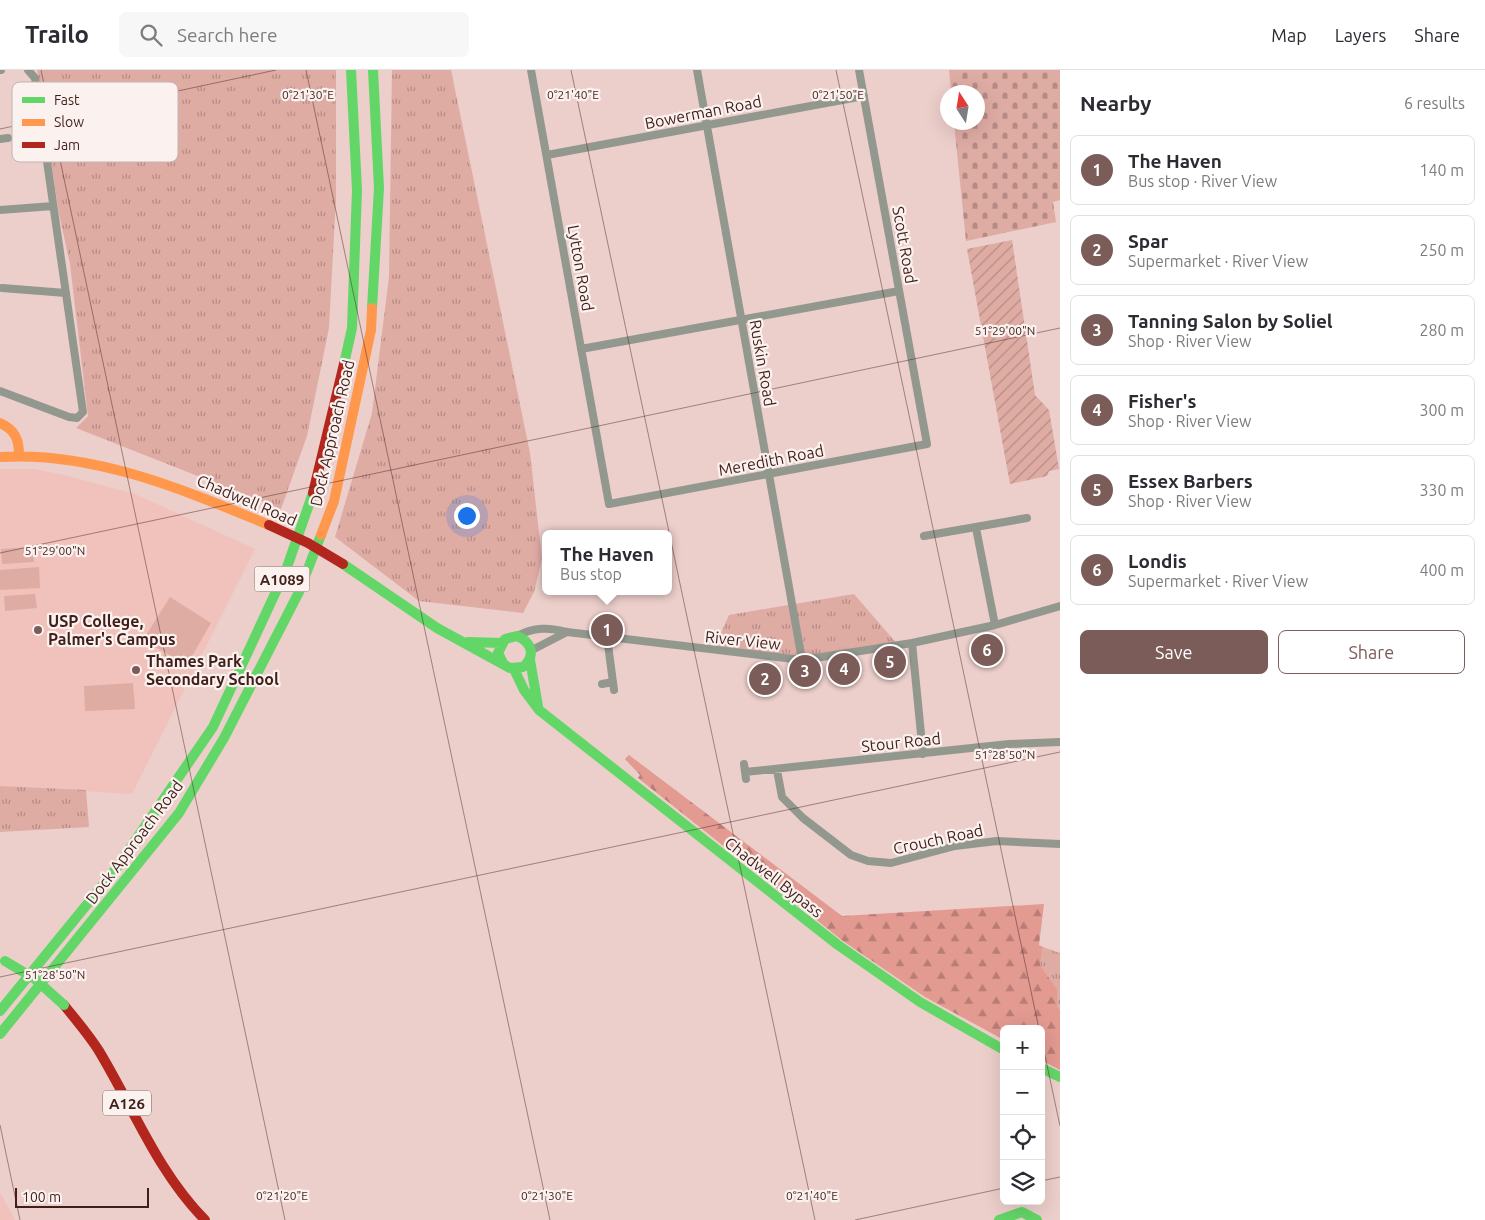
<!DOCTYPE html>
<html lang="en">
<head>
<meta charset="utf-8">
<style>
  body { margin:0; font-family:Ubuntu,sans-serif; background:#f7f7f7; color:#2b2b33 }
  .controls { position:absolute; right:15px; bottom:15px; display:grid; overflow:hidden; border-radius:8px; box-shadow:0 5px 20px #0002 }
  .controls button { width:45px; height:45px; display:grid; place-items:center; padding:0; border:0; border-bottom:1px solid #e1e1e2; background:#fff; color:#2b2b33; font:25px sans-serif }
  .compass { position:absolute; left:940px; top:15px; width:45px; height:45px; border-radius:50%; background:#fff; box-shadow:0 5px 20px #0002; rotate:348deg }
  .scale { position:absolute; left:15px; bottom:12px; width:134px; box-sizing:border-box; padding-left:5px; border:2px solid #401f1a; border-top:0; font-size:14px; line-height:18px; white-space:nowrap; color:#401f1a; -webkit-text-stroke:4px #fbf2f0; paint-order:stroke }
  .you { position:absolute; left:466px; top:445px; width:18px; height:18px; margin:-12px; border:4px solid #fff; border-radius:50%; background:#1a73e8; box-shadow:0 0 0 8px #1a73e833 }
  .badge { display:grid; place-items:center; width:32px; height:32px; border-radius:50%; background:#7c5c58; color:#fff; font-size:16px; font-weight:700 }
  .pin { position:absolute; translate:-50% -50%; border:2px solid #fff; box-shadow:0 1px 5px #0006 }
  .popup { position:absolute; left:542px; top:460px; width:130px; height:65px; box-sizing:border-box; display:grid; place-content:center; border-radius:8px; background:#fff; filter:drop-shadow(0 1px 4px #0005); font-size:16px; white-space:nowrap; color:#7c7c81 }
  .popup b { font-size:19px; color:#2b2b33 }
  .popup::after { content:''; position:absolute; left:50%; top:100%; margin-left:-10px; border:10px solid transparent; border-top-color:#fff }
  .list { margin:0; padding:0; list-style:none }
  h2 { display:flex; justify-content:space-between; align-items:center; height:65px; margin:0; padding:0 20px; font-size:21px }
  h2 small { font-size:16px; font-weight:400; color:#7c7c81 }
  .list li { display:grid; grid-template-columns:32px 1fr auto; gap:15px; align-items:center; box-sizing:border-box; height:70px; margin:0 10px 10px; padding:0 10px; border:1px solid #e1e1e2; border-radius:8px }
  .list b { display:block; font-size:19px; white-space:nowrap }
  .list p { margin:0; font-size:16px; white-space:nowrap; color:#7c7c81 }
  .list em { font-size:16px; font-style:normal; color:#7c7c81 }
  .actions { display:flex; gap:10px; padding:15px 20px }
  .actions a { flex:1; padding:11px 0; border:1px solid #7c5c58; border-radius:8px; text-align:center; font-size:18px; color:#7c5c58 }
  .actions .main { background:#7c5c58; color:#fff }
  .icon { flex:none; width:28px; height:28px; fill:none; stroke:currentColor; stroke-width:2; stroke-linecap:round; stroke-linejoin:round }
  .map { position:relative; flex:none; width:1060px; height:1150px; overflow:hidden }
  header { display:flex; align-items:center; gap:30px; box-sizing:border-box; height:70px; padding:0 25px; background:#fff; border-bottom:1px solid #e1e1e2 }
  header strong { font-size:24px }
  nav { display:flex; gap:28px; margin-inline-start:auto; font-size:18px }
  .search { width:350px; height:45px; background:#f7f7f7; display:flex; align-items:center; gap:12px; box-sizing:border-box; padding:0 18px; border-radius:8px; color:#7c7c81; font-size:19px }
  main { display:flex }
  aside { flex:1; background:#fff }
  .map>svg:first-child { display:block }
</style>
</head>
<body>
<header>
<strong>Trailo</strong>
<div class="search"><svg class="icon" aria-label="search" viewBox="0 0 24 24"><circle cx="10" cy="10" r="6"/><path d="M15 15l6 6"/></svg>Search here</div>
<nav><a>Map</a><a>Layers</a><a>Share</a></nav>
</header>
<main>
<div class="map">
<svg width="1060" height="1150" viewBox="0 0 1060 1150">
  <defs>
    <pattern id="grass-tufts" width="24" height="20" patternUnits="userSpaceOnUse" patternTransform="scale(1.25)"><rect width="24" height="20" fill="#dfaca4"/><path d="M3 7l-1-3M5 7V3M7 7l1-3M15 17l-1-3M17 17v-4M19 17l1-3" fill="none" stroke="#b68b85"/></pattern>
    <pattern id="forest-firs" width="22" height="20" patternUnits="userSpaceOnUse" patternTransform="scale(1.25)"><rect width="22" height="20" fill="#e29a91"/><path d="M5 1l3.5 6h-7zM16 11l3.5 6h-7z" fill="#b97d76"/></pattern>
    <pattern id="cemetery-stones" width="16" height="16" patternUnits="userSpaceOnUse" patternTransform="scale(1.25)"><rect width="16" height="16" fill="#dfaca4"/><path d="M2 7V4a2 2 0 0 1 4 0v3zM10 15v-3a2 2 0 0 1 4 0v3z" fill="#b68b85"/></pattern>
    <pattern id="garden-furrows" width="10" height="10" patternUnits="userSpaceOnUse" patternTransform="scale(1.25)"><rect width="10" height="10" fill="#dfaca4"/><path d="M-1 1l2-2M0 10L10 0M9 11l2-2" fill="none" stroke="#b68b85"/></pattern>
  </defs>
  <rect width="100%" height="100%" fill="#ecceca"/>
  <path fill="#f0c2bb" d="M0 399H34L64 405 135 424 255 479 132 724 0 716Z
    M0 1123 1 1124 15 1150H0Z"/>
  <path fill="url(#grass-tufts)" d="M37 0H336V127L329 258 307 366 281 439 76 358 88 346 70 194 59 144Z
    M392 0H451L530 383 542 489 534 522 523 543 419 531 335 467 372 343 389 207Z
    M854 524 898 575 802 590 713 581 729 545Z
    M0 716 86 720 89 757 0 762Z
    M1043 877 1060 883V940L1057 936V919L1040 895Z"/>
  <path fill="url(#forest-firs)" d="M629 685 842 846 1044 834 1039 875 1043 877 1040 895 1057 919V936L1060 940V1000L1041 990V959H1004V970L925 927 843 871 638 708 640 705 625 689Z"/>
  <path fill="url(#cemetery-stones)" d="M949 0H1060V130L1053 132 1056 152 966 171 954 53 978 52V22H951Z"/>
  <path fill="#dfaca4" d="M33 477 34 492 2 494 1 479Z
    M39 497 40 518 0 520V500Z
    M35 524 37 538 5 541 4 526Z
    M170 527 211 553 187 595 143 570Z
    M133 613 135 639 85 641 84 616Z"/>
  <path fill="url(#garden-furrows)" d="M1012 170 1035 325 1049 340 1059 399 1049 401 1047 406 1010 414 967 179Z"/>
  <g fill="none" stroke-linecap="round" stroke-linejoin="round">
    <path stroke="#93988f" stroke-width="8" d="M0 0H1
      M531 0 609 434 927 374 859 0
      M697 0 802 590
      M0 69 8 68
      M547 85 864 26
      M0 140 53 136
      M2 218 66 223
      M581 279 899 221
      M0 321 69 347 77 348 83 342 35 8 28 0
      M976 458 995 555
      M924 466 1027 448
      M517 566C534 557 549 557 567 562L802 590 912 573 995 555 1060 536
      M607 567 614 620
      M912 573 923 684
      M532 580 567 562
      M602 614 613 612
      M744 694 746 709
      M777 700 782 727 803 748 851 785 868 791 891 793 955 776 997 771 1060 774
      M745 702 1009 674 1060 672"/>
    <path stroke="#63d668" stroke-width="10" d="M372 238 379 118 373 0
      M344 294 352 258 357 120 351 0
      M343 494 437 558 510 598 523 597C536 586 532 572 517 566L505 569 498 583 503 593
      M468 572 502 573
      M530 590 538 636
      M514 599 524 620 539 640 838 875 920 932 1004 980
      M0 941 115 800 213 657 286 500 313 423
      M0 964 179 743 224 668 299 522 321 465
      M1041 998 1060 1007
      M999 1150 1022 1142 1037 1150"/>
    <path stroke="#ff974d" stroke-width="10" d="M0 353C15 360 19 369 19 385
      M0 387C94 381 184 420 269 455
      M321 465 334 431 371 260 372 238"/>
    <path stroke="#b3261e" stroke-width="10" d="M313 423 344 294
      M64 935C76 950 89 965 99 981 134 1039 157 1101 205 1150"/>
    <path stroke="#63d668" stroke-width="10" d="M5 891 35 909 64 935"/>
    <path stroke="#b3261e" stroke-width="10" d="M269 455 308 473 343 494"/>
  </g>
  <path fill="none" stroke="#401f1a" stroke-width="1" stroke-opacity="0.45" d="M41 0 285 1150M306 0 550 1150M571 0 815 1150M836 0 1039 959M0 59 276 0M0 483 1060 258M0 907 1060 682M1041 967 1060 1056M0 1055 20 1150M1041 1111 1060 1107M855 1150 1004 1118"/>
  <g fill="#7c5c58" stroke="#fbf2f0" stroke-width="2">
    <circle cx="38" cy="560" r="5"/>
    <circle cx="136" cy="600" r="5"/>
  </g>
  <g text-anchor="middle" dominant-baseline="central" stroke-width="4.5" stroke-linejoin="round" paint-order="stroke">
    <g fill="#fbf2f0" stroke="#785e5a" stroke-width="1">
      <rect x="254.5" y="496.5" width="55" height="25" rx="4"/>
      <rect x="103" y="1020.5" width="48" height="25" rx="4"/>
    </g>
    <g font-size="15" font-weight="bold" fill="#401f1a">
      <text x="282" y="509">A1089</text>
      <text x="127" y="1033">A126</text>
    </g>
    <g font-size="16" fill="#401f1a" stroke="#fbf2f0">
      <text transform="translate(703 42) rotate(-11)">Bowerman Road</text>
      <text transform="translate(905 175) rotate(80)">Scott Road</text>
      <text transform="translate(581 198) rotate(80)">Lytton Road</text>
      <text transform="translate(763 293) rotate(80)">Ruskin Road</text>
      <text transform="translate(332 363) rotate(-77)">Dock Approach Road</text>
      <text transform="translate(771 390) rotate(-11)">Meredith Road</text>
      <text transform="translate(247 430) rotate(23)">Chadwell Road</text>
      <text transform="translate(743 570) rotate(6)">River View</text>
      <text transform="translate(901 672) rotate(-6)">Stour Road</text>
      <text transform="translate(938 769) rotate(-12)">Crouch Road</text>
      <text transform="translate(134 772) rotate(-53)">Dock Approach Road</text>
      <text transform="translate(774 807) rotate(38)">Chadwell Bypass</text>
    </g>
    <g font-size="16" font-weight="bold" fill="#401f1a" stroke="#fbf2f0" text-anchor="start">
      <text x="48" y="551">USP College,<tspan x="48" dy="18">Palmer's Campus</tspan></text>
      <text x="146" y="591">Thames Park<tspan x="146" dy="18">Secondary School</tspan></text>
    </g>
  </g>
  <rect x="12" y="12" width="166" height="80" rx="8" fill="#fbf2f0" stroke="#c3b3b0" stroke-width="1"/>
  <rect x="22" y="27" width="23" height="6" fill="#63d668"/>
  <rect x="22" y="49" width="23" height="7" fill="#ff974d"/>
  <rect x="22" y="72" width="23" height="6" fill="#b3261e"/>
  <g font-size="14" fill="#401f1a">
    <text x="54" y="35">Fast</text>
    <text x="54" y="57">Slow</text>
    <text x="54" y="80">Jam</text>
  </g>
  <g font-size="12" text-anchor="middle" fill="#401f1a" stroke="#fbf2f0" stroke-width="4.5" stroke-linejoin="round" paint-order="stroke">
    <text x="308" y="29">0°21'30"E</text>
    <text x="573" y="29">0°21'40"E</text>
    <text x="838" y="29">0°21'50"E</text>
    <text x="1005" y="265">51°29'00"N</text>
    <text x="55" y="485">51°29'00"N</text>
    <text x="1005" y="689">51°28'50"N</text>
    <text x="55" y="909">51°28'50"N</text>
    <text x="282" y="1130">0°21'20"E</text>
    <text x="547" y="1130">0°21'30"E</text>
    <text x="812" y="1130">0°21'40"E</text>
  </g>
</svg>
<div class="controls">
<button>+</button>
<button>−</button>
<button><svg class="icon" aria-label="locate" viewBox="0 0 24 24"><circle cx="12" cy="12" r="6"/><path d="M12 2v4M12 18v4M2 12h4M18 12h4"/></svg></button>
<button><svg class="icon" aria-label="layers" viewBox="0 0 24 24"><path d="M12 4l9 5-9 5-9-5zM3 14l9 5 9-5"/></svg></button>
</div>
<svg class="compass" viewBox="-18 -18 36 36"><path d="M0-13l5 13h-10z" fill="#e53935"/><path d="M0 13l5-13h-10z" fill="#7c7c81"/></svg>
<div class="scale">100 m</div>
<div class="you"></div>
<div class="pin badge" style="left:607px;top:560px">1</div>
<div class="popup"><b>The Haven</b>Bus stop</div>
<div class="pin badge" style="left:765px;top:609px">2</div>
<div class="pin badge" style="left:805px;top:601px">3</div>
<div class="pin badge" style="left:844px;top:599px">4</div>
<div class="pin badge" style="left:890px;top:592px">5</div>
<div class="pin badge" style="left:987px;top:580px">6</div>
</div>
<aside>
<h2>Nearby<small>6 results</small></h2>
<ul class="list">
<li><span class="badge">1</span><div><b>The Haven</b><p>Bus stop · River View</p></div><em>140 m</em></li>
<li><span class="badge">2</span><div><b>Spar</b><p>Supermarket · River View</p></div><em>250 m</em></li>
<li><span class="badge">3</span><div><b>Tanning Salon by Soliel</b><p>Shop · River View</p></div><em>280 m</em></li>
<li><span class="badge">4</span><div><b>Fisher's</b><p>Shop · River View</p></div><em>300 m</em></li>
<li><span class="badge">5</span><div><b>Essex Barbers</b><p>Shop · River View</p></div><em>330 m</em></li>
<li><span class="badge">6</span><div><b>Londis</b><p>Supermarket · River View</p></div><em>400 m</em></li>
</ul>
<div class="actions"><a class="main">Save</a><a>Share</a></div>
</aside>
</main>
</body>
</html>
